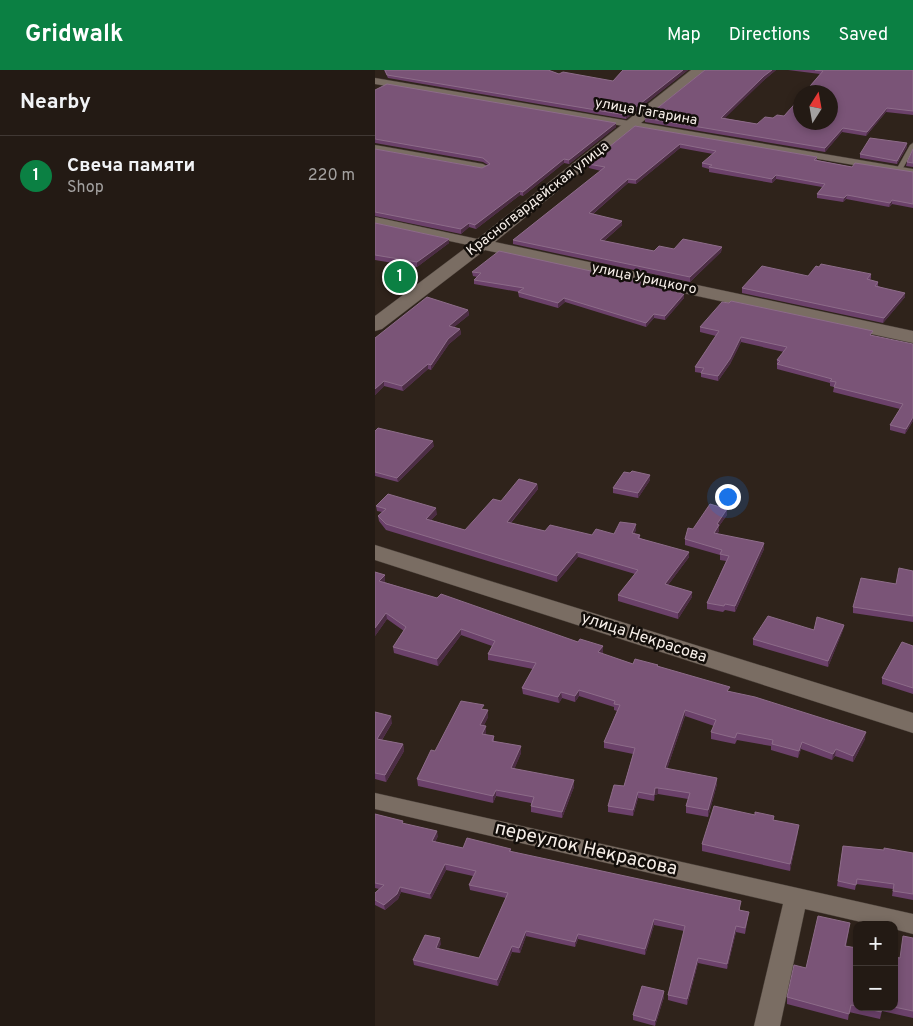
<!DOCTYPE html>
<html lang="en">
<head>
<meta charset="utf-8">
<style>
  body { margin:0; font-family:Overpass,sans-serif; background:#2b231d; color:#f1f3f6 }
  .controls { position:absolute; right:15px; bottom:15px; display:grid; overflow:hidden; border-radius:10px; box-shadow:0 2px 8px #0003 }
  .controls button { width:45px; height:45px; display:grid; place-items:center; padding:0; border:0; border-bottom:1px solid #403834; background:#231a14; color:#f1f3f6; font:25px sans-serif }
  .compass { position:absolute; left:418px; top:15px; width:45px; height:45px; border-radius:50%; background:#231a14; box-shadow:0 2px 8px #0003; rotate:11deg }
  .you { position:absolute; left:352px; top:426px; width:18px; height:18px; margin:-12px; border:4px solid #fff; border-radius:50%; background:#1a73e8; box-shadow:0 0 0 8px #1a73e833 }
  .badge { display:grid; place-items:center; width:32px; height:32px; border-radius:50%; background:#0b8043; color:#fff; font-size:16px; font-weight:700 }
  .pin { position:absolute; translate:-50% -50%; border:2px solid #fff; box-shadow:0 1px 5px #0006 }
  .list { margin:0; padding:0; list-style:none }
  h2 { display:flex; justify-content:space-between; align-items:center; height:65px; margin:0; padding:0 20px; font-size:21px }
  h2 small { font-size:16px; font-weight:400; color:#a3a1a0 }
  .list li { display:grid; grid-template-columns:32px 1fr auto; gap:15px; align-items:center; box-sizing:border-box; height:80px; padding:0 20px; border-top:1px solid #403834 }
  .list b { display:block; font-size:19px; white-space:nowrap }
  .list p { margin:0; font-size:16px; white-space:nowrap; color:#a3a1a0 }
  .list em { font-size:16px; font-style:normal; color:#a3a1a0 }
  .map { position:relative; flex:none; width:538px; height:956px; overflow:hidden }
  header { display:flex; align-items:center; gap:30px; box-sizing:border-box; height:70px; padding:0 25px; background:#0b8043; color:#fff }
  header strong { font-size:24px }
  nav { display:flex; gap:28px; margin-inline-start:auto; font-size:18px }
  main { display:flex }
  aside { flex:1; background:#231a14 }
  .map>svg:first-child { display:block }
</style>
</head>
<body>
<header>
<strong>Gridwalk</strong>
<nav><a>Map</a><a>Directions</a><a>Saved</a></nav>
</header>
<main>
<aside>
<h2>Nearby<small></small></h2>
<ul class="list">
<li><span class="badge">1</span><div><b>Свеча памяти</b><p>Shop</p></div><em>220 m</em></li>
</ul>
</aside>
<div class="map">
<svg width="538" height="956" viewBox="0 0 538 956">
  <rect width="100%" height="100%" fill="#2f231b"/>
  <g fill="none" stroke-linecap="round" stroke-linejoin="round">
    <defs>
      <path id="lane" d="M538 73V80L527 100 522 101 521 100 535 75Z"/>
      <path id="street" d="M0 8 538 99V105L0 14Z
        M0 75 108 94 114 97 108 100 0 81Z
        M0 147 107 170 113 174 107 178 0 155Z
        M0 723 538 844V864L519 859V855H499L430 839 405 956H379L408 834 0 739Z"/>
      <path id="secondary" d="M316 0H331L120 172 538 261V273L110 180 7 259 0 261V246L101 170Z
        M0 475 538 643V663L0 490Z"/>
    </defs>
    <use href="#lane" stroke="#483e37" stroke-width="1"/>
    <use href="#street" stroke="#483e37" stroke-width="1"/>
    <use href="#secondary" stroke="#483e37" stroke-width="1"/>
    <use href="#lane" fill="#7a6d63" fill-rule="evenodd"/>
    <use href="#street" fill="#7a6d63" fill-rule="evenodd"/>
    <use href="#secondary" fill="#7a6d63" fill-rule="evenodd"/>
  </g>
  <path fill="#6b416a" d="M9 0H173L184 4 238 11 248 0H313L251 49 13 8Z
    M330 0H401L389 10 349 48 382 54 398 48 409 46 445 4 413 0H538V45L511 42 491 66 467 62 450 82 270 52V48Z
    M0 20 241 57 194 94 189 93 148 126 145 125 101 159 94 157 86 164 0 146V79L107 98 113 95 108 92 0 73Z
    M260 56 442 87V90L477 97 538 102V138L517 134 514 137 471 129 468 132 442 128V124L447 117 401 109 397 113 334 102V99L327 97V93L338 84 305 78 261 114 253 113 218 144 247 155 229 171 279 181 299 179 347 177 346 182 315 212 138 174V170L226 101 214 98 213 94Z
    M532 77 522 94 485 88V84Z
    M538 79V97L531 96 532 92Z
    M0 153 74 169V173L42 197 0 190Z
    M97 202 303 223 309 228 290 250 279 248 271 257 190 232 183 238 144 227 143 222H144L99 214V210L102 207 98 206Z
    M496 204V208L495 210 503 212V216L530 227 508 253 367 223V218Z
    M93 240 94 245 79 257 85 259 86 264 74 274 56 300 53 299 28 321 9 316 0 325V268Z
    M325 257 497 265 538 351 530 364 515 360V355L525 339 458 322 459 317 455 316V313L402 299V290L409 282 366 272 355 294 343 311 326 307V303L320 302V297L341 266 325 262Z
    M0 361 59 376 23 412 0 406Z
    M275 410 263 428 238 423V418Z
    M162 414 163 419 136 453 170 461 217 465 239 464 261 460 259 464 265 465V468L314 487 293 515 317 527 303 549 243 531V525L260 504 203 487 182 512 11 460 4 451 3 446 7 442 2 441 1 436 62 444 56 450 90 460 126 431Z
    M352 445 344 456V461L342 464 389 473V479L360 542 350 540 348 542 332 539V533L351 491 345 490V485L310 475V469L318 459Z
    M538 501V552L478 543V537L521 514Z
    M10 505V511L9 512 203 572 228 576V582L227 584 258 594 283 595V596L490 669 478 692 460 686 457 690 426 679 423 688 396 680V676L362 670 360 674 336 669V662L339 656 310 646 292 699 342 714 333 747 311 743V736L313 729 283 724 280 725 279 731 263 728 258 746 233 742V736L249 716 258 684 229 678V672L242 641 239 640V637L204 626 200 632 187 628 184 633 148 624 147 618 158 599 113 590V584L117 576 86 565 63 596 19 583 18 577 29 561 12 549 0 566Z
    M469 555 468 560 453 597 378 575V569Z
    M538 576V624L507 614V608Z
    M109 640 113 647 109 655 111 662 110 665 119 666V671L146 683 139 699 199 717 187 748 156 742V733L121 726 118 733 43 716 42 709 60 681Z
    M0 642 17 653 7 670 28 674 29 681 11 712 0 709Z
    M0 744 28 751V754L63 766 60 772 88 778 136 779V782L365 837V840L373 847 370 864 361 862 352 899 323 893 312 935 293 930V925L309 861 279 855 270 885 203 869 200 877 151 866 145 883 137 882 123 916 39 895 38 890 66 874 63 879 104 888 131 828 95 820 94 815 98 806 71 800 56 829 26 822 23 829 10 840 0 835V823L4 819 0 818Z
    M398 750 423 762 415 801 327 781V774Z
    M468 776 538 783V830L517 826 518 819 481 814 480 820 462 816Z
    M474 860 471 876 482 878V937H519V887L525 888 538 868V948L507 941 505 949 474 942 473 950 412 934V927L431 898Z
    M289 921V927L280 956 258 950V945Z"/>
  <path fill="#4c2d44" d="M308 0H313L251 49V45Z
    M397 0H401L389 10 346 52V48L389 6Z
    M512 38 511 42 491 66 492 62Z
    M241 53V57L194 94V90Z
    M468 58 467 62 450 82V78Z
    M532 73V77L522 94V91Z
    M305 74V78L261 114V110Z
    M189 89V93L148 126V122Z
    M401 105V109L397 113V109Z
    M253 109V113L214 147V143Z
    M145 121V125L101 159 100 155Z
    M472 125 471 129 468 132 469 128Z
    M517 130V134L514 137 515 133Z
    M247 151V155L225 174V170Z
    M94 153V157L86 164V159Z
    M74 169V173L42 197V192Z
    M347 177 346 182 315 212V207Z
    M530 223V227L508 253 509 248Z
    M309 224V228L290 250V246Z
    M189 228 190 232 183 238V233Z
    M93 240 94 245 74 261V256Z
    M279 244V248L271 257V253Z
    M85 259 86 264 74 274 56 300V295L73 269Z
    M366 267V272L355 294 343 311V306Z
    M53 294V299L28 321 27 316Z
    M9 311V316L0 325V319Z
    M538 347V351L530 364 531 359Z
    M58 371 59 376 23 412 22 408Z
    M275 405V410L263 428V423Z
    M162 414 163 419 132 457V452Z
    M61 438 62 444 52 454 51 449Z
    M352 439V445L344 456V461L339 469V463L342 454Z
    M261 454V460L257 469V463Z
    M389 473V479L360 542V536Z
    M202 482 203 487 182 512V506Z
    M314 482V487L290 519V514Z
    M10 505V511L5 517 4 511Z
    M317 522V527L303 549V543Z
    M11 543 12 549 0 566V558Z
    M469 555 468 560 453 597V591Z
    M86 559V565L63 596 62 589Z
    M228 576V582L223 589V582Z
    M204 620V626L200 632V626Z
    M186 622 187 628 184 633 183 627Z
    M113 640V647L106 661 105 655Z
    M310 640V646L290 705V698Z
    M16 646 17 653 3 676 2 669Z
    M111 656V662L107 670V664Z
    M491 662 490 669 478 692V686Z
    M427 672 426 679 423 688 424 681Z
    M28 674 29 681 11 712 10 705Z
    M146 676V683L137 705 136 698Z
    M461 679 460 686 457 690 458 684Z
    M342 708V714L333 747V740Z
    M199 710V717L187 748V742Z
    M280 718H283V724L280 725 279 731V725Z
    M121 720V726L118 733V726Z
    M263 722V728L258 746V740Z
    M424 755 423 762 415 801V794Z
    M62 761 63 766 58 776 57 771Z
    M70 794 71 800 56 829 55 824Z
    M25 817 26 822 23 829 10 840 9 835Z
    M279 849V855L270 885V879Z
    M361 856V862L352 899V894Z
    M151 861V866L145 883 144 878Z
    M203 864V869L200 877V872Z
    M65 868 66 874 61 883V878Z
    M137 876V882L123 916 122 910Z
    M323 888V893L312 935V929Z
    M289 921V927L280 956V951Z"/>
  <path fill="#7a5477" stroke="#8d6c89" d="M10 0H173L184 4 188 2 238 11 248 0H308L251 45 12 5Z
    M330 0H397L389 6 346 48 382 54 390 47 398 48 402 45 409 46 426 27V52H456V22H430L448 1 440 0H538V41L512 38 492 62 468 58 450 78 270 48Z
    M12 14 241 53 194 90 189 89 148 122 145 121 100 155 94 153 86 159 0 142V79L107 98 115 94 108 88 0 69V20Z
    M260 56 442 87 439 90 477 97 480 93 538 102V134L517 130 515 133 472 125 469 128 442 124 450 114 401 105 397 109 334 97 337 95 327 93 341 81 305 74 261 110 253 109 214 143 247 151 225 170 279 181 284 176 299 179 308 169 347 177 315 207 138 170 230 97 213 94Z
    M495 68 532 73 522 91 485 84Z
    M538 79V93L532 92Z
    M0 153 74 169 42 192 0 185Z
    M124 181 303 220 301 222 309 224 290 246 279 244 271 253 189 228 183 233 143 222 149 218 99 210 106 203 97 202Z
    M446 194 496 204 492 209 503 212 500 216 530 223 509 248 367 218 387 196 433 206 441 196 444 197Z
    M52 227 93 240 74 256 85 259 73 269 56 295 53 294 27 316 9 311 0 319V268Z
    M356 231 498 261 495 265 538 274V347L531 359 515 355 528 334 459 317 461 312 455 311 457 309 402 294 405 291 402 290 412 277 366 267 355 289 343 306 326 303 329 298 320 297 344 261 325 257 347 232 354 233Z
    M3 358 58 371 22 408 0 402V361Z
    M257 401 275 405 263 423 238 418 249 402 255 403Z
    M144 409 162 414 132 452 170 461 175 455 217 465 221 459 239 464 245 452 261 454 257 463 265 465 263 468 314 482 290 514 317 522 303 543 243 525 263 500 202 482 182 506 11 454 3 446 11 439 1 436 13 424 61 438 51 449 90 460 118 429 126 431Z
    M335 434 352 439 342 454 344 455 339 463 389 473 360 536 350 534 349 536 332 533 354 486 345 484 347 480 310 469 313 458 318 459Z
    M524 498 538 501V546L478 537 486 508 521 514Z
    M0 502 10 505 4 511 62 528 66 524 203 572 205 569 228 576 223 582 258 594 260 589 283 595 282 596 355 617 352 621 380 627 491 662 478 686 461 679 458 684 427 672 424 681 397 674 398 670 362 663 360 668 336 662 341 650 310 640 290 698 342 708 333 740 311 736 315 723 283 718H280L279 725 263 722 258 740 233 736 239 715 249 716 260 678 229 672 245 635 239 634 240 631 204 620 200 626 186 622 183 627 147 618 161 593 113 584 120 571 86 559 62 589 18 577 31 557 11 543 0 558Z
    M393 546 439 560 442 547 469 555 453 591 378 569Z
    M527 572 538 576V618L507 608Z
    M86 631 109 635 106 639 113 640 105 655 111 656 107 664 119 666 117 671 146 676 136 698 199 710 187 742 156 736 159 727 121 720 118 726 42 709 56 680 60 681Z
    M0 642 16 646 2 669 28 674 10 705 0 703Z
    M339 736 380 745V742L399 746 398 750 424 755 415 794 327 774Z
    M0 744 28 751 27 753 62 761 57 771 88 778 92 768 136 779 134 781 366 831 364 840 374 842 370 858 361 856 352 894 323 888 312 929 293 925 310 856 279 849 270 879 203 864 200 872 151 861 144 878 137 876 122 910 38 890 50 865 65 868 61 878 104 888 133 823 94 815 101 801 70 794 55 824 25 817 22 824 9 835 0 830V823L9 815 0 813Z
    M468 776 509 780V778L538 783V824L518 821 519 814 482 809 481 815 463 811Z
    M443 846 475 853 470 876 482 878V936L476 935 474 944 412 927 419 895 431 898Z
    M528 866 538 868V941L519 937V887L525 888Z
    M267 916 289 921 280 951 258 945Z
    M485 937H507L506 942Z"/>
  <g text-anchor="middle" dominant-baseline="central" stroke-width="5" stroke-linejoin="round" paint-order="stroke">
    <g font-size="14" fill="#f7efe9" stroke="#130e0a">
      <text transform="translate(271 42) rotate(10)">улица Гагарина</text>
      <text transform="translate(163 129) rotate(-38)">Красногвардейская улица</text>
      <text transform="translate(269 209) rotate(12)">улица Урицкого</text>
    </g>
    <g font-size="16" fill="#f7efe9" stroke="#130e0a">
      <text transform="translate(269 568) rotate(18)">улица Некрасова</text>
    </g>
    <g font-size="19" fill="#f7efe9" stroke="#130e0a">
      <text transform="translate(211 779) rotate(13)">переулок Некрасова</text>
    </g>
  </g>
</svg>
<div class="controls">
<button>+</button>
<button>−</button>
</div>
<svg class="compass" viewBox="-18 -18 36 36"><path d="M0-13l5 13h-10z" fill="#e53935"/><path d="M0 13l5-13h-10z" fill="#a3a1a0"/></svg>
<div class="you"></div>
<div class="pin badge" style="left:25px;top:207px">1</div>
</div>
</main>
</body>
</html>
